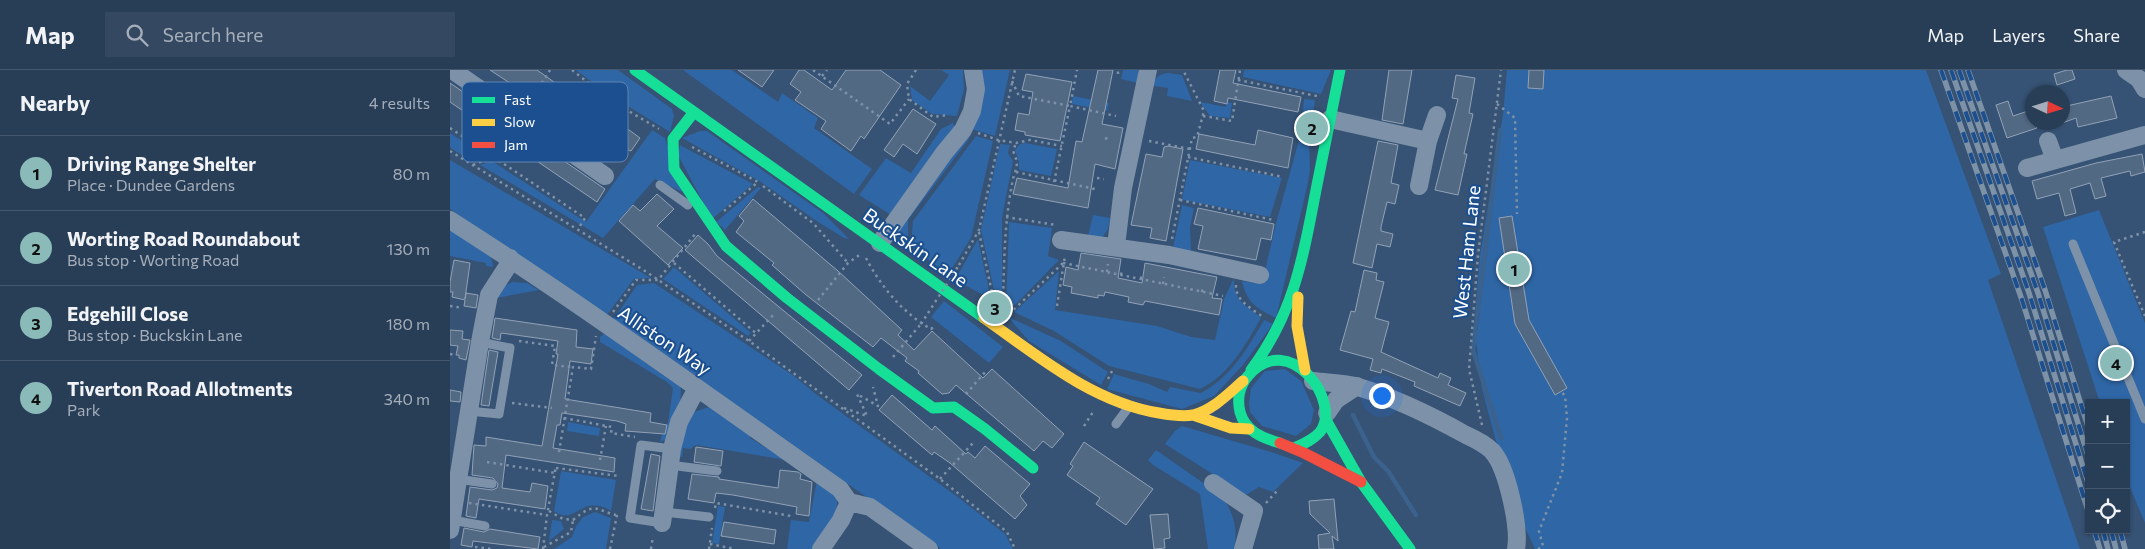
<!DOCTYPE html>
<html lang="en">
<head>
<meta charset="utf-8">
<style>
  body { margin:0; font-family:Commissioner,sans-serif; background:#344961; color:#f1f3f6 }
  .controls { position:absolute; right:15px; bottom:15px; display:grid; overflow:hidden; border-radius:0px; box-shadow:0 1px 4px #0004 }
  .controls button { width:45px; height:45px; display:grid; place-items:center; padding:0; border:0; border-bottom:1px solid #44576d; background:#283e57; color:#f1f3f6; font:25px sans-serif }
  .compass { position:absolute; left:1575px; top:15px; width:45px; height:45px; border-radius:50%; background:#283e57; box-shadow:0 1px 4px #0004; rotate:94deg }
  .you { position:absolute; left:931px; top:325px; width:18px; height:18px; margin:-12px; border:4px solid #fff; border-radius:50%; background:#1a73e8; box-shadow:0 0 0 8px #1a73e833 }
  .badge { display:grid; place-items:center; width:32px; height:32px; border-radius:50%; background:#8bbbb9; color:#111; font-size:16px; font-weight:700 }
  .pin { position:absolute; translate:-50% -50%; border:2px solid #fff; box-shadow:0 1px 5px #0006 }
  .list { margin:0; padding:0; list-style:none }
  h2 { display:flex; justify-content:space-between; align-items:center; height:65px; margin:0; padding:0 20px; font-size:21px }
  h2 small { font-size:16px; font-weight:400; color:#a5aeba }
  .list li { display:grid; grid-template-columns:32px 1fr auto; gap:15px; align-items:center; box-sizing:border-box; height:75px; padding:0 20px; border-top:1px solid #44576d }
  .list b { display:block; font-size:19px; white-space:nowrap }
  .list p { margin:0; font-size:16px; white-space:nowrap; color:#a5aeba }
  .list em { font-size:16px; font-style:normal; color:#a5aeba }
  .icon { flex:none; width:28px; height:28px; fill:none; stroke:currentColor; stroke-width:2; stroke-linecap:round; stroke-linejoin:round }
  .map { position:relative; flex:none; width:1695px; height:479px; overflow:hidden }
  header { display:flex; align-items:center; gap:30px; box-sizing:border-box; height:70px; padding:0 25px; background:#283e57; border-bottom:1px solid #44576d }
  header strong { font-size:24px }
  nav { display:flex; gap:28px; margin-inline-start:auto; font-size:18px }
  .search { width:350px; height:45px; background:#344961; display:flex; align-items:center; gap:12px; box-sizing:border-box; padding:0 18px; border-radius:0px; color:#a5aeba; font-size:19px }
  main { display:flex }
  aside { flex:1; background:#283e57 }
  .map>svg:first-child { display:block }
</style>
</head>
<body>
<header>
<strong>Map</strong>
<div class="search"><svg class="icon" aria-label="search" viewBox="0 0 24 24"><circle cx="10" cy="10" r="6"/><path d="M15 15l6 6"/></svg>Search here</div>
<nav><a>Map</a><a>Layers</a><a>Share</a></nav>
</header>
<main>
<aside>
<h2>Nearby<small>4 results</small></h2>
<ul class="list">
<li><span class="badge">1</span><div><b>Driving Range Shelter</b><p>Place · Dundee Gardens</p></div><em>80 m</em></li>
<li><span class="badge">2</span><div><b>Worting Road Roundabout</b><p>Bus stop · Worting Road</p></div><em>130 m</em></li>
<li><span class="badge">3</span><div><b>Edgehill Close</b><p>Bus stop · Buckskin Lane</p></div><em>180 m</em></li>
<li><span class="badge">4</span><div><b>Tiverton Road Allotments</b><p>Park</p></div><em>340 m</em></li>
</ul>
</aside>
<div class="map">
<svg width="1695" height="479" viewBox="0 0 1695 479">
  <rect width="100%" height="100%" fill="#365274"/>
  <path fill="#2f66a5" d="M126 0H168L222 39 224 46 220 62 155 22Z
    M233 0H282L328 32 332 23 368 48 364 58 422 99 404 124Z
    M491 0H513L514 19 507 46 482 44 462 30 460 16 480 31 499 5Z
    M532 0H560L545 66 521 59Z
    M673 0H688V13L671 9Z
    M794 0H881L871 24 793 7Z
    M1057 0H1476L1551 204 1538 210 1630 479H1085L1076 460 1064 409 1047 375 1032 319 1024 256 1030 186 1053 44Z
    M717 3 732 5 742 31 717 26 718 18 704 16 703 14C706 7 710 4 717 3Z
    M623 26 659 33 657 41 622 34Z
    M854 29 865 30 859 71 860 100 857 117 826 248C806 238 797 233 792 211L812 214 826 153 851 63Z
    M750 32 776 37 777 32 782 33 780 48 760 46Z
    M503 53 505 58 441 145 409 125 436 88 461 103 491 59Z
    M202 60 215 68 232 122 205 109 153 168 30 95 42 91 136 152Z
    M250 61H257L373 143 399 169 394 168 365 150 311 112 232 68Z
    M0 63 36 86 24 92 2 79 0 77Z
    M518 63 519 69 458 150V167L455 171 451 168 449 160Z
    M526 66 543 71 521 168 498 205 461 175 463 151Z
    M575 73 607 79 601 106 569 100V92L565 80 570 74Z
    M550 74 560 75 558 83 563 91 552 148V232L546 230 531 160Z
    M230 75 303 114 262 149 228 85Z
    M0 90 201 208 184 209 156 246 0 139Z
    M740 90 832 108 820 147 734 130 732 129Z
    M308 117 311 118 275 160 266 152Z
    M732 135 744 138 740 157 741 182 723 178Z
    M1649 140 1695 253V453L1676 408V333H1650L1593 157Z
    M643 145 660 148 658 159 652 168 638 166Z
    M559 152 602 158 598 186 609 190 560 240 556 238Z
    M0 155C17 166 42 175 43 197L36 196V193L0 186Z
    M528 169 541 229 505 210Z
    M224 197 301 263 298 266 213 209Z
    M609 201 605 240 707 256 741 267 765 270 774 229 784 208C783 231 795 234 811 248 795 276 779 305 750 319L659 296 604 261 564 242Z
    M62 212 77 213 89 220 46 228 53 217Z
    M204 213 344 306 367 325 509 428 555 464 563 479H491L163 250 187 215Z
    M494 231 553 277 539 293 481 247Z
    M558 247 611 271 658 302 651 315 579 271Z
    M814 250 823 254 793 295 764 326 732 339 657 319 664 304 699 314 717 322 720 317 751 323C781 307 797 279 814 250Z
    M157 261 230 314C234 335 224 351 216 370L210 372 214 356 218 353 223 318 217 312 150 272V267Z
    M835 299 851 311 864 340 861 354 846 366 812 356 800 342 799 333 801 318 815 301Z
    M259 337 274 345 302 364 300 368 336 390 246 375 240 379 233 378 232 388 228 384 231 366 244 342Z
    M118 352 150 358 149 366 117 361Z
    M732 356 821 382 853 393 823 422 809 417 796 425 715 374 725 361Z
    M706 380 772 426C784 444 788 458 784 479H758L750 424 703 395 698 390Z
    M111 401 166 410 161 441C131 423 125 457 104 441Z
    M367 410 387 428C389 447 373 464 363 479H337L341 450 359 452Z
    M268 436 275 437 269 474 262 473Z
    M145 442 161 448 156 479H104L122 467 126 456 133 447Z
    M102 450 111 451 114 459 99 471Z"/>
  <g fill="none" stroke-linecap="round" stroke-linejoin="round">
    <path stroke="#3b618d" stroke-width="4.5" d="M1050 60 1023 280 1051 368
      M903 345 924 387 938 401 966 445"/>
  </g>
  <path fill="#526984" stroke="#92a2b6" d="M40 0H87L162 53 164 49 190 68 181 81 174 78 166 90 140 71 139 74 102 50 81 33 84 29Z
    M288 0H324L312 17Z
    M349 0H354L382 20 396 0H430L451 15 414 69 411 66 401 81 371 59 376 51 345 30 351 22 340 14Z
    M648 0H663L652 54 673 58 665 99 645 94 638 138 563 124 567 108 618 118 626 71 632 72Z
    M770 0H786L783 13 851 27 848 42 778 28 777 34 764 31Z
    M939 0H962L953 54 932 50Z
    M1079 0H1094L1093 19 1078 18Z
    M1617 0H1622L1625 9 1607 15 1604 4Z
    M576 4 622 12 610 71 575 65V62L565 60 568 43 579 45 583 22 572 20Z
    M1006 5 1025 8 1019 43 1023 44 1014 84H1017L1008 125 985 120 1008 29 1002 28Z
    M0 13 155 119 147 132 0 32Z
    M1661 26 1667 48 1628 57 1626 48 1612 53V37Z
    M1558 31 1563 46 1581 40 1582 52H1585L1587 58 1557 68 1546 35Z
    M463 39 486 54 467 84 453 74 444 87 434 80Z
    M808 60 843 68 838 98 746 79 749 64 805 75Z
    M928 71 948 75 941 113 949 115 945 134 937 132 931 157V161L943 164 940 177 927 174 922 198 903 193Z
    M718 76 733 79 716 171 700 168 702 158 681 155 696 84 712 87 714 77Z
    M1692 84 1695 102 1681 106 1680 101 1651 108 1656 126 1645 129 1640 113 1620 119 1626 143 1615 146 1609 123 1587 129 1582 111 1646 93Z
    M207 124 224 139 207 156 233 178 218 195 169 151 183 135 190 141Z
    M303 129 388 201 452 260 448 265 464 280 482 261 533 308 542 299 614 364 602 378 593 371 584 381 506 315 499 323 492 324 468 303 469 301 455 291 457 288 431 268 423 277 355 224 322 195 324 193 286 162 294 151 289 146Z
    M748 138 824 154 821 170 811 168 806 190 748 179 753 156 744 154Z
    M1062 146 1079 250 1117 318 1105 325 1065 254 1049 148Z
    M248 165 258 174 267 186 412 305 399 320 235 180Z
    M631 183 671 189 668 208 692 213 695 193 767 207 762 228 772 229 769 245 695 231 693 235 678 232 679 227 655 222 654 226 648 225V228L621 223 622 217 613 215 616 197 628 200Z
    M4 190 20 193 15 229 16 223 28 225 26 238 14 236 15 230 2 227 3 222H0V212Z
    M914 200 927 203 926 210 934 212 925 248 939 252 931 282 988 308 990 303 1001 308 998 315 1016 323 1010 336 964 316 965 312 932 299 931 303 920 300 923 289 890 280 901 241 905 242Z
    M45 248 127 260 126 277 143 279 141 294 120 291 115 329 201 343 200 352 217 355 215 364 175 361 176 354 167 351 112 343 110 355H107L103 378 165 388 164 402 56 385 52 418 80 422 82 413 98 416 95 439 29 429 26 448 16 446 20 417 42 420 47 418 48 414 43 408 22 405 24 375 36 376V367L92 376 108 284H106L108 271 51 263 50 270 42 268Z
    M0 260 13 261 12 269 20 270 16 290 9 288V285H6L8 276 0 275Z
    M39 280 48 282 39 336 31 335Z
    M0 320 11 322 10 332 0 331Z
    M442 325 482 360 485 356 516 384 518 382 525 388 535 376 580 414 570 426 577 435 565 449 500 393 484 382 482 385 429 340Z
    M634 372 703 419 676 455 646 434 650 428 617 405 623 396 620 394Z
    M246 377 273 381 271 396 244 392Z
    M201 384 210 386 203 441 191 439Z
    M330 400 348 402 351 404 350 409 362 412 359 446 346 444 347 437 283 425 266 423 264 433 238 429 242 404 269 407V409L328 418Z
    M884 429 888 471 882 466 884 479H869L868 465 880 463 860 444 859 431Z
    M718 444 720 468 714 469 715 478 704 479 700 445Z
    M274 452 326 460 324 474 271 466Z
    M14 458 34 462 40 459 90 467 88 479 23 471 22 477 11 475Z"/>
  <g fill="none" stroke-linecap="round" stroke-linejoin="round">
    <path stroke="#7d92a8" stroke-width="2.5" stroke-dasharray="2.5 4" stroke-linecap="butt" d="M122 0 160 30 209 59
      M363 0 440 54 459 29
      M466 0 457 14 459 29 483 47 498 45
      M668 4V0
      M372 6 377 0
      M788 10 867 26
      M562 11 569 26 620 36 627 0
      M1047 34 1065 48 1067 144
      M78 35 100 0
      M753 46 782 51 790 0
      M0 58 135 148 128 159
      M528 63 548 70 566 73 580 70 612 76
      M655 68 661 70
      M699 71 740 79
      M242 77 308 112
      M0 81 195 201 299 271 490 409 557 462 565 479
      M738 87 833 107
      M23 95 40 88 59 57
      M566 102 645 119
      M647 108 654 109
      M604 112 620 36 666 46
      M313 116 363 153 398 193
      M730 130 823 150
      M274 141 308 112
      M556 147 606 155
      M529 162 544 232
      M1695 162 1664 172 1695 246
      M722 169 742 68 747 67 754 41 733 0
      M416 188C431 217 453 243 481 259L486 255
      M224 193 307 264
      M613 193 773 226
      M509 195 529 160 565 0
      M657 202 658 194
      M671 205 672 199
      M691 209 692 203
      M713 214 714 207
      M786 215C785 231 803 239 814 248
      M752 222 753 216
      M368 230 398 193 411 184
      M0 236 13 238
      M607 236 615 186
      M553 238C554 197 554 155 562 114 564 100 571 97 563 81L566 73
      M163 242 186 210H208L246 163
      M559 244 613 193
      M69 271 105 276 102 295 123 297
      M299 271 325 243
      M0 284 5 285
      M443 287 471 254
      M658 309 662 301
      M516 324 536 301
      M62 333 102 338
      M394 338 417 346 407 324 428 336 423 317
      M114 348 162 357 161 363 185 367
      M1032 355 1019 299 1028 185 1051 0
      M634 356 643 342
      M109 382 123 297 141 299 146 266
      M150 390 156 356
      M37 392 105 403
      M106 398 169 406
      M490 409 523 373
      M19 433 97 445
      M816 433 827 421
      M265 438 266 433 341 446
      M99 441 113 449 123 450C147 430 145 441 170 446
      M260 474 285 479
      M25 477 43 479
      M94 477 121 462 123 450
      M93 479 97 445 106 396
      M160 479 167 445
      M201 479 203 466
      M259 479 262 458
      M1088 479 1093 476 1089 461 1112 403 1117 348 1115 326 1111 321"/>
    <path stroke="#7d92a8" stroke-width="9" d="M210 115 238 135
      M1623 174 1695 349
      M19 341 49 344 60 278 30 272
      M666 354 678 338
      M219 395 267 401
      M7 409 42 414
      M214 442 259 447
      M2 450 35 456
      M212 453 180 448 191 375 222 379"/>
    <path stroke="#7d92a8" stroke-width="18" d="M2 0 155 106
      M1676 0 1689 9 1695 19
      M880 49 978 71
      M1598 71 1605 90
      M1577 98 1695 65
      M969 116 978 71 987 45
      M0 150C133 235 261 328 390 419L399 432
      M611 170 719 185 810 205
      M430 173 494 83 513 60 522 41 526 19 523 0
      M666 176 673 118 698 0
      M863 311C878 313 894 313 908 317 946 328 982 346 1016 365 1025 369 1035 374 1042 381 1057 397 1070 457 1066 479
      M877 343 886 330 907 316
      M763 413 804 441 793 479
      M399 432 420 437 479 479
      M212 453 222 379 229 352 247 318
      M0 460 30 272 39 225 59 194 60 188
      M371 479 391 450 399 432"/>
    <path stroke="#16e098" stroke-width="11" d="M185 0 534 248
      M244 42 223 69 224 99 276 176 337 228 429 299 483 338 504 337 535 359 583 398
      M801 300C844 243 853 188 866 120 874 80 882 40 890 0
      M876 350 911 412 960 479
      M830 373C812 368 795 361 790 342 787 330 789 316 798 306 839 258 893 332 870 362 863 370 853 374 844 378"/>
    <path stroke="#ffcf43" stroke-width="11" d="M848 227 847 256 855 300
      M534 248C588 286 642 332 709 343 720 345 732 347 743 345 763 340 778 324 793 311
      M743 345 781 358 799 359"/>
    <path stroke="#f24e42" stroke-width="11" d="M830 373 854 383 911 412"/>
    <defs>
      <path id="rail" d="M1491 0 1572 230 1639 444
        M1501 0 1579 223 1639 416
        M1509 0 1588 223 1639 389
        M1518 0 1595 220 1639 360
        M1644 460 1650 479
        M1653 460 1658 479
        M1661 460 1666 479
        M1670 460 1675 479"/>
    </defs>
    <use href="#rail" stroke="#7e92a7" stroke-width="5.5"/>
    <use href="#rail" stroke="#1b4f8f" stroke-width="4" stroke-dasharray="11" stroke-linecap="butt"/>
    <path stroke="#7d92a8" stroke-width="2.5" stroke-dasharray="2.5 4" stroke-linecap="butt" d="M471 254 509 195"/>
  </g>
  <g text-anchor="middle" dominant-baseline="central" stroke-width="4" stroke-linejoin="round" paint-order="stroke">
    <g font-size="19" fill="#fff" stroke="#1b4f8f">
      <text transform="translate(466 177) rotate(35)">Buckskin Lane</text>
      <text transform="translate(1016 182) rotate(-84)">West Ham Lane</text>
      <text transform="translate(215 270) rotate(34)">Alliston Way</text>
    </g>
  </g>
  <rect x="12" y="12" width="166" height="80" rx="8" fill="#1b4f8f" stroke="#5f84b1" stroke-width="1"/>
  <rect x="22" y="27" width="23" height="6" fill="#16e098"/>
  <rect x="22" y="49" width="23" height="7" fill="#ffcf43"/>
  <rect x="22" y="72" width="23" height="6" fill="#f24e42"/>
  <g font-size="14" fill="#fff">
    <text x="54" y="35">Fast</text>
    <text x="54" y="57">Slow</text>
    <text x="54" y="80">Jam</text>
  </g>
</svg>
<div class="controls">
<button>+</button>
<button>−</button>
<button><svg class="icon" aria-label="locate" viewBox="0 0 24 24"><circle cx="12" cy="12" r="6"/><path d="M12 2v4M12 18v4M2 12h4M18 12h4"/></svg></button>
</div>
<svg class="compass" viewBox="-18 -18 36 36"><path d="M0-13l5 13h-10z" fill="#e53935"/><path d="M0 13l5-13h-10z" fill="#a5aeba"/></svg>
<div class="you"></div>
<div class="pin badge" style="left:1064px;top:199px">1</div>
<div class="pin badge" style="left:862px;top:58px">2</div>
<div class="pin badge" style="left:545px;top:238px">3</div>
<div class="pin badge" style="left:1666px;top:293px">4</div>
</div>
</main>
</body>
</html>
